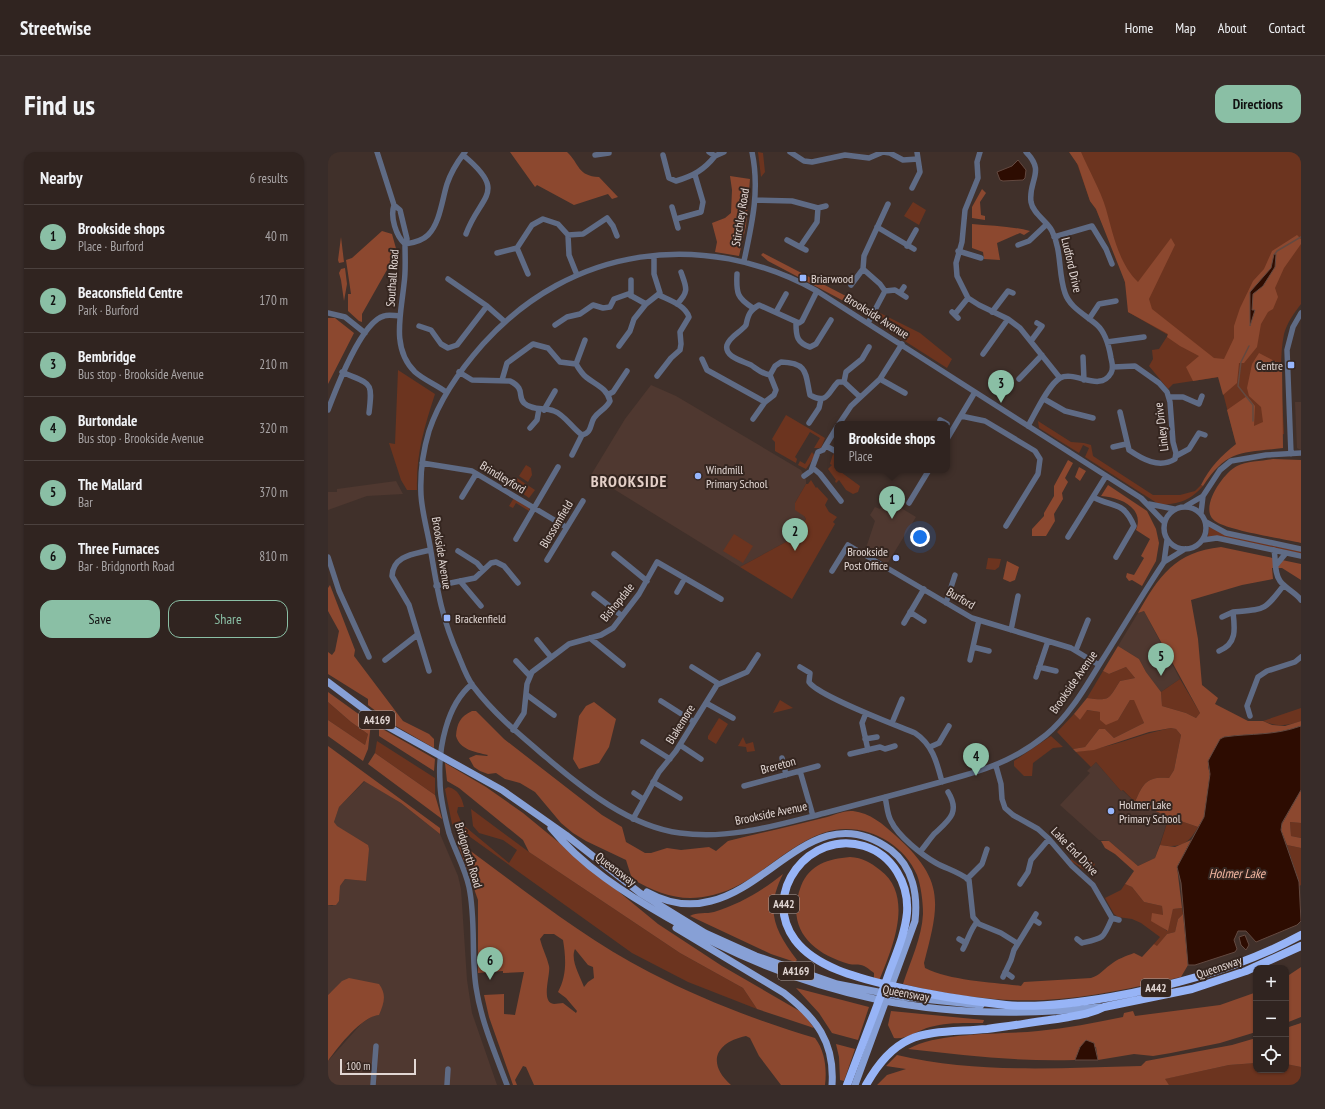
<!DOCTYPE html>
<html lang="en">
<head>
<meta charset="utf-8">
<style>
  body { margin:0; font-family:"PT Sans Narrow",sans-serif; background:#382c29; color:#f1f3f6 }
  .controls { position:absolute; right:12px; bottom:12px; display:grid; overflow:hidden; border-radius:8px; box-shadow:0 1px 3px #0004 }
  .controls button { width:36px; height:36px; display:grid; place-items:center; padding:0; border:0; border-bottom:1px solid #4b413e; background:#302420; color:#f1f3f6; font:20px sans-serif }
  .scale { position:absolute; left:12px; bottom:10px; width:76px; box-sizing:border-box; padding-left:4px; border:2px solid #e2d7d4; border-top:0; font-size:11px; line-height:14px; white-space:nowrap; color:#e2d7d4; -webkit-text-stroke:3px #352620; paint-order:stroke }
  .you { position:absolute; left:592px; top:385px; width:14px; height:14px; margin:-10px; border:3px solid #fff; border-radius:50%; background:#1a73e8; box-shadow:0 0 0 6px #1a73e833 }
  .badge { display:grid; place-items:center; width:26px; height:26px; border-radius:50%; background:#8abfa5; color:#111; font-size:13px; font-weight:700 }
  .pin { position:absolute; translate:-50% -33px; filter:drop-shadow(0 1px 2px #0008) }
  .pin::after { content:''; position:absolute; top:21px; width:14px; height:12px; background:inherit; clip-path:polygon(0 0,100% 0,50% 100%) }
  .popup { position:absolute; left:506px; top:269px; width:116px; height:52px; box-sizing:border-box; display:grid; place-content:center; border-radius:8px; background:#302420; filter:drop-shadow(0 1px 3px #0005); font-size:13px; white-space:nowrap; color:#a8a4a5 }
  .popup b { font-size:15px; color:#f1f3f6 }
  .popup::after { content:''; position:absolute; left:50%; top:100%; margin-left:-8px; border:8px solid transparent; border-top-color:#302420 }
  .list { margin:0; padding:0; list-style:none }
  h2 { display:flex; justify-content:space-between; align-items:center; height:52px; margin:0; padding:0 16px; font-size:17px }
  h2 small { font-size:13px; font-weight:400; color:#a8a4a5 }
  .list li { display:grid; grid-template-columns:26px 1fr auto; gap:12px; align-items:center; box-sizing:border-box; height:64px; padding:0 16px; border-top:1px solid #4b413e }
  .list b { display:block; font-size:15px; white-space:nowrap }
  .list p { margin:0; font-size:13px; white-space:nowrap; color:#a8a4a5 }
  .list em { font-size:13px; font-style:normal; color:#a8a4a5 }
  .actions { display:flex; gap:8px; padding:12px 16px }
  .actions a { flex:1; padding:9px 0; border:1px solid #8abfa5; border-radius:12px; text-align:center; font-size:14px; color:#8abfa5 }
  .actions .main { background:#8abfa5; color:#111 }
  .icon { flex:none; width:22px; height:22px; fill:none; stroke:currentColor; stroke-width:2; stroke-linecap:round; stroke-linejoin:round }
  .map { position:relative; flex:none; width:973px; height:933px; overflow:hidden; border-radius:12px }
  header { display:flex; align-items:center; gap:24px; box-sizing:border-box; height:56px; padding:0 20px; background:#302420; border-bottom:1px solid #4b413e }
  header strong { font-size:19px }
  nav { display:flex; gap:22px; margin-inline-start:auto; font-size:14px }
  .intro { display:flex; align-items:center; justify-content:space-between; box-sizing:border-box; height:96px; padding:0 24px }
  h1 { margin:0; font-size:28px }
  .button { padding:10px 18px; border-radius:12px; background:#8abfa5; color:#111; font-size:14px; font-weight:700 }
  main { display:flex; gap:24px; padding:0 24px }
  aside { flex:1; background:#302420; border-radius:12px; box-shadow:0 1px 3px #0004 }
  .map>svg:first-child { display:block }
</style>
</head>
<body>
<header>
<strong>Streetwise</strong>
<nav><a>Home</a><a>Map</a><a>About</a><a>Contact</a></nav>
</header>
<div class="intro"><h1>Find us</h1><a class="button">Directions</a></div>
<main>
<aside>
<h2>Nearby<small>6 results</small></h2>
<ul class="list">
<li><span class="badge">1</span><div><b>Brookside shops</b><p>Place · Burford</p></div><em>40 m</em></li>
<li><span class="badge">2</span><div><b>Beaconsfield Centre</b><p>Park · Burford</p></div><em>170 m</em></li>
<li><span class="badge">3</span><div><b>Bembridge</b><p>Bus stop · Brookside Avenue</p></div><em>210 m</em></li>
<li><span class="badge">4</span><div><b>Burtondale</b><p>Bus stop · Brookside Avenue</p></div><em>320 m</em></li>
<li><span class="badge">5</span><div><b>The Mallard</b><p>Bar</p></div><em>370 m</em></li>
<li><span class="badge">6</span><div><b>Three Furnaces</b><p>Bar · Bridgnorth Road</p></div><em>810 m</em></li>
</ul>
<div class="actions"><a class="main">Save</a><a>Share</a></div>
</aside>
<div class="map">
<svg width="973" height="933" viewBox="0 0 973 933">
  <rect width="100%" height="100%" fill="#40302a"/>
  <path fill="#4f3830" d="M323 233 348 244 473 318 478 328V332L467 351 478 367 467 385 412 415 263 323 297 267Z
    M967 250H973V298L969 296Z
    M68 329 75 342 39 344 0 358V340H9V337Z
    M558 347 588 365 559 412 537 399 547 369 542 363 547 355 552 357Z
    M816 459 852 527 833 540 818 520 811 507 790 494 810 461Z
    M768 610 793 639 794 638 807 650 841 665 827 706 810 714 781 689 771 688 732 653 762 621 759 619Z
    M37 629 73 651 112 682 130 724 133 737 139 828 144 861 169 933H0V909L34 871 46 863 3 840 0 843V753L4 754 11 749 12 734 17 727 38 729 40 693 8 674 6 670 11 655Z"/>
  <path fill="#6c341f" d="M430 0 435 1 437 20 433 25Z
    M745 0H973V152C966 161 959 171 956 182 950 210 955 252 956 282L908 292 891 225 845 232 840 237 821 214 825 207 824 198 831 197 840 183 800 160C803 128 780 87 768 57L762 49Z
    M585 50 598 58 591 73 576 64Z
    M552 161 592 181 624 207 619 216 550 172Z
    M70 218 107 242C96 276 88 302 89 338H79L73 328 61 291 67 292Z
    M458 263 497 286 493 296H486L492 286 482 280 467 305 469 307 468 311 447 299V290L444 287Z
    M710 269 743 290 756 291 763 293 765 304 825 343H852L867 339 873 333 875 334C863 348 851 352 832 353L757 305 761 296 755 293 751 301 711 276Z
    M484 300 487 304 478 317 470 313 472 309 477 312Z
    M505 302 509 305 507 309 509 310 506 315 532 334 530 340 525 342 518 338 511 328 508 331 507 329 508 328 500 317 504 313 502 312Z
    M198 313 203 316 204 323 200 330 191 324Z
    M189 326 207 338 201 346 184 334Z
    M483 328 488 336 489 335 500 347 497 353 501 360 509 365 505 370 507 372 464 447 412 415 467 385 478 367 476 364 467 358V351L478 332H480Z
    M187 344 202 353 201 359 188 351 185 356 181 354Z
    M881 375 894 381 973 399V402L880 385Z
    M406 382 425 394 415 411 395 399Z
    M660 406 673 407 671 415 667 418 658 417Z
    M798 515 807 526 792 529C780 548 782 549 759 546L775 519 781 522Z
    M852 527 872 561 868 566 858 561 834 554 833 540Z
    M452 548 465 556 445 561Z
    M802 548H807L816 571 786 586 777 577H771L757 595 745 597 729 580 746 562 752 568 758 558 773 560 790 568Z
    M0 550 23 570 40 582 37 593 0 568Z
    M973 556V569C959 574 949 575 935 569Z
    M391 566 400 572 388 592 380 587V584Z
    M843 576 848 577 853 583 846 618 841 626C819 624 815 631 807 650L795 638 793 639 768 610 763 615 748 600C781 597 811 582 843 576Z
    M723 584 735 595 725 596 705 611 704 624H696L686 614V609Z
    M415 585 418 592 425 590 427 599 419 600 418 595 410 594Z
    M49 589 107 626V643L47 601Z
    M120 635C130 637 134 646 136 655H130L129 660 134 672 181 711 189 698 175 688 151 681 145 674 143 657 201 700 352 801 415 836 429 857 360 830 304 801 124 672 117 637Z
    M841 665 870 675C860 693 852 696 832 693Z
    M962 670 973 671V686L963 684Z
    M959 693 973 696V733L970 735 971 730Z
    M753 701 767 712 762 722 743 709V707L751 713 755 705 752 703Z
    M797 732 804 735 816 750 834 754 835 763 830 772 839 779 845 757 854 756 855 762 850 767 847 780 839 782 829 795 826 792 832 785 813 771 804 767 790 765 786 762 777 746 793 738Z
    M928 911V918H958V912L973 915V933H841L836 927 901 913Z"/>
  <path fill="#8c482f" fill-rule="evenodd" d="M182 0H239C252 12 249 24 271 25L290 45 284 47 280 42 246 53 209 33 207 35Z
    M741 0H753C761 19 772 37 778 57 785 82 791 112 810 130L843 86 847 93 821 147 824 157 886 206 896 207 906 186V174L912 156 925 129 936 117 944 99 969 83 973 87V92L956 116 947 136 950 145 945 157 940 160 933 172 929 195 916 211H911L909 231 895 243 890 225 865 229 858 215 871 204 852 194 839 185 840 182 800 160 797 130 768 57 762 49 750 13Z
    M402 24 422 27 418 74 411 104 387 100 389 90 384 71 397 66 403 61 404 38Z
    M654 37 658 41 652 50 653 63 657 64V68L644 66V55Z
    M644 72C663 74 684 74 702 79L696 83 692 81 669 91 672 108 656 107 655 100 644 96Z
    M54 79 64 82 69 100 34 162V170L31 169 20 159V142H23L18 108 24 106Z
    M13 85 16 110 11 111 10 108Z
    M435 101 541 156H529L440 109 433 103Z
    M17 116 19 132 16 149 13 128 11 121 13 117Z
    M0 166H7L26 181 0 232Z
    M931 201 954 213 955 296C914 301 899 297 875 334L873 333C882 315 893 304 908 292L899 258 919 244 927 254 926 274 935 270 933 255 921 244 919 236 924 212Z
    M945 307 973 308V391C956 387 898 378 887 369 870 357 895 321 909 314 918 309 934 309 945 307Z
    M740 308 745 311 737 326 740 330 734 341 735 347 726 362 727 369 718 384H704V377L716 364V361L726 344V334Z
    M751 315 758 319 752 329 747 325Z
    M780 333 819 359 828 377 831 391 828 409 814 434 804 428 801 429 798 425 799 421 806 423 816 406 813 404 822 387 808 378C817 356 792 345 773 344Z
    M893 395 973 412V428L954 416H944L945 427 914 433 863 448 870 487 874 533 890 546 887 552 920 569H935L944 573 957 574 973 569V574C946 584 923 581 896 585L880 615 882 622 876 665 870 675 841 665 807 650C815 631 819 624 841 626L846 618 853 583 848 577 843 576 821 580 766 598 748 600 745 597 757 595 771 577H777L786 586 816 571 806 548H802L790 568 778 573 772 568V560L759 558 752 568 746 562 759 546C782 549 780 548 792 529L807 526 798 515 781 522 775 519 790 494 811 507 818 520 833 540 834 554 858 561 868 566 872 561 816 459 810 461C831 424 847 400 893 395Z
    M679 409 691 415 687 428 682 430 675 427Z
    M2 433 27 498 26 504 75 569 101 582 106 587V596L66 573 40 553V547L0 522V500L4 503 7 499 11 479 0 459V436Z
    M0 540 43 571 40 597 35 609 0 584V568L37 593 40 582 23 570 0 550Z
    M266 550 288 567 281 595 271 611 251 617 245 607 251 564 258 554Z
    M144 559H148L176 587 274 663 294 675 298 690 317 701H323L339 696 353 698 381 695 388 699 400 689C432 681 464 674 495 666 504 664 516 658 525 659 542 661 555 672 567 683 617 728 612 750 596 811L597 816C623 829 664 830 693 834L696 830 763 826C772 823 775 818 782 813 789 807 798 804 806 801L814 805 826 792 829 794 839 782 847 780 850 767 855 762 860 813 853 825C808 835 762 846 716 848 668 850 620 843 575 832 582 810 594 785 595 762 595 750 593 734 589 723 574 688 531 668 495 681 455 695 427 733 385 743 354 751 331 742 304 727L298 708 258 689 245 681 233 671 207 640 192 631 177 627 168 621 160 622 152 619 146 615 141 606 148 603 159 604 160 603C147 600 132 598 128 584 129 571 132 565 144 559Z
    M51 575 107 607 106 619 51 584Z
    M0 594 112 676V682L73 651 36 629 11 655 6 670 9 674 40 693 41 697 38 729 17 727 12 734 11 749 8 753H0Z
    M47 601 107 643 114 667 40 612Z
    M117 611 158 635 195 661 330 772 394 814 475 861 486 876 429 857 415 836 352 801 201 700 195 688 131 636 119 629Z
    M973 638V671L962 670 963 684 973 686V696L959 693 953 678 954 672Z
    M863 688 849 715 854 756 845 757 840 779 823 769 824 761 835 763 834 754 816 750 804 735 797 732 806 719 787 702 777 696 773 689H781L810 714 827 706 832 693 847 695Z
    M129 689C191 734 253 785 321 820 375 848 430 869 487 886 497 899 499 917 497 933H453L431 904 422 886 418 884C388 890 378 911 403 933H206L198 915 195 914 187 928 189 933H185L161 865 156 843 176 842V862L187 863 196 820 175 821V819L150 821V748ZM216 782H226L235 788C238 806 239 824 230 840L238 846 249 859 248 861 235 851C232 851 229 852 226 852 212 851 223 822 221 814 219 805 214 796 212 787ZM247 797 260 813 265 815 266 826 260 830 256 835C252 824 242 808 247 797Z
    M522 705C535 706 542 710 552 718 587 744 564 797 551 829L546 827V821C542 818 538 814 533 813 529 812 525 813 521 812 483 801 457 776 473 734 482 712 500 707 522 705Z
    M455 722C437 758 446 778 469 808L467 810 443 802 362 764C368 760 379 762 386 760 412 752 434 739 455 722Z
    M973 815V865L958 871V825Z
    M21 826 51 832C59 843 56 851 51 863 34 864 9 896 0 909V843L14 829Z
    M468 836 541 855 530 888 504 881 491 861Z
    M926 841 928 846V880L892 891 843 901 825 904 806 902 770 908 768 895H752L747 908C691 910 636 903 580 897 613 879 672 883 710 879 739 876 766 871 795 865L796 861 805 859 807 864 892 853Z
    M563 859 656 868 655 871C637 871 619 870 602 875 590 878 578 888 566 886L560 873Z
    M973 871V915L958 912V876Z
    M928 886V911L901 913 837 927 841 933H549L559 923 578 917 558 914 569 903C649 922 732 916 813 914L818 909 904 893Z
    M508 892 527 897 516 929 512 928 511 905Z"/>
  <path fill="#2d0c01" stroke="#634940" d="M690 8 698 18 697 26 695 28 675 29 672 28 669 20 684 14Z
    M946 102H948L947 115 935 134 925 142 924 158H927L922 174V140L943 116Z
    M973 574V638L954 671 953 678 971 730 973 769 969 773 928 790 918 779H910L906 788 909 797 907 800 867 813H860L853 731 849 715 876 665 882 622 880 609 892 587 896 585C924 581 945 584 973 574Z
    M917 783 921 793 918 798 913 793 911 785Z
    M758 888 766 891 770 908H747L752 895Z"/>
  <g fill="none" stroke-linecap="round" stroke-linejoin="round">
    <path stroke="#634940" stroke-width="1.5" d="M947 102 949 99 973 85
      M921 194 913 210 910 234 925 253V269"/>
    <path stroke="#5f6b85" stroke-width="5.5" d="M49 0 66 53 72 58 79 87 77 92C77 106 78 119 76 132 73 162 63 197 87 220 96 228 109 233 118 240
      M381 0 387 4 396 0
      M462 0 476 9 484 10 517 3 541 6 555 0 562 1 575 8 590 7
      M652 0 649 10 650 26 637 58 634 90 628 111 629 124 640 146 651 153 680 167 692 176 732 226
      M698 0C718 20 700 28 703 50 705 62 719 69 724 79 734 99 730 121 737 141 742 156 758 163 769 173 778 181 781 194 783 206 784 211 786 216 783 221 772 241 747 218 732 226 720 233 707 262 700 274
      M135 3C181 41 152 43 138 82
      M267 3 281 1
      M335 3 341 26 348 29C365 24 376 18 387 4
      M584 36 592 20 589 0
      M428 48 464 49 490 56 498 54
      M66 53C62 65 68 84 77 92
      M344 55 350 76
      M348 67 373 60 375 50 367 23
      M549 75 586 97
      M240 83 241 103 249 123
      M726 85 764 74 778 97 784 112
      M459 88 472 95 489 70 490 56
      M77 92C85 91 94 89 100 83 112 71 114 48 119 32 123 20 130 9 137 0
      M690 93 701 89 719 72
      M579 94 588 78
      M472 95 478 98
      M189 96 200 122
      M630 99 653 106
      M169 101 189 96 204 73 215 67 230 72 240 83 255 82 279 66 285 74 289 84
      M416 109C424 72 432 38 424 0
      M535 117 536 104 560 52
      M409 122C408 141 409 146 425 156
      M120 127 159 154 176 169
      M303 128V144
      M523 133 535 117 552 132 557 139 540 171
      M489 139 474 169 471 171 431 153C422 158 420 163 418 173 413 180 402 184 399 193 396 205 415 209 423 213 429 217 434 222 442 223L447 214 453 210C481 211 477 222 482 243 500 253 500 240 510 230H516L518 220 534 207 541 195
      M557 139 567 138 578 145
      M572 141 576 135
      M349 152C362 139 358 135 353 120
      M448 160 458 142
      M624 160 630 166
      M664 160 680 139 685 141
      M0 161 17 165 37 181
      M627 162 640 146
      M761 167 771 152 788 149
      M468 172C468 184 469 191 482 195L488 192 503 168
      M227 173 239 165 252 162 265 153 275 156 282 155 286 147 300 142 318 152
      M91 174 103 178 113 192 120 196 129 193 159 154
      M703 189 714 174 709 171
      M779 190 816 185
      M291 194 302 179 306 167 318 152 332 141 326 122V104
      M655 202 680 167
      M755 205 756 228
      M374 207 379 218 437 250
      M248 212 257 188
      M785 215 807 214 831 231 839 240 842 250 845 290 848 301 847 307C831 317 814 307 801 298L792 260
      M14 220C43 233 45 228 41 261
      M131 220 144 228 182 229C198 237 189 244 196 251 205 259 216 255 226 259 237 263 244 276 254 283 264 281 262 272 266 266 271 259 278 257 282 249 279 236 268 233 258 225 254 222 251 217 248 212L232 210 220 196 205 192 179 211 174 228
      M329 224 343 206 352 198 353 192 352 180 361 165C357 153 341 148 331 143
      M552 227 577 241
      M691 227 714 203
      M516 230 532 245
      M281 242 285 240 299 219
      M841 245H855L871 252 874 244
      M716 247 737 259 765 266
      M0 258C8 237 33 170 56 164 61 162 67 164 72 164
      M216 258 227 239
      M633 264 657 269 707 299 712 307 710 322 678 374
      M425 267 437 250 446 243 448 238 442 223
      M612 268 619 272
      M481 271 491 256 493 247
      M511 272 523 254 552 227 574 192
      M202 276 209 268 211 257
      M619 287 647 240
      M498 294 509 300
      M785 295 798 292
      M963 302 959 198 965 175 973 161
      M244 303 254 283
      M848 304 861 297 871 281 877 283
      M94 311 144 319 238 375
      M485 316 492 322 513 349
      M476 324 483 319 490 300 495 298 509 275
      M134 345 148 322
      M765 345C785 356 795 348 806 374L788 405
      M581 351 601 318
      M821 352 846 357
      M858 354 875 344
      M836 376a21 21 0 1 1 42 0a21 21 0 1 1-42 0Z
      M873 361 875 344 892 318 903 309 938 303 973 301
      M836 370 813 346 489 139C375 76 243 94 155 192 132 218 112 246 101 279 95 299 92 322 93 343 94 360 99 377 102 394 109 436 113 465 131 505 135 515 139 526 145 534 166 562 193 584 219 606 255 637 303 675 352 681 402 688 449 673 497 661 543 649 589 637 634 624 666 615 692 604 718 583 741 564 757 536 773 510 794 477 814 443 836 410L857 397
      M878 370 898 381 973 397
      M740 385 778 324
      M188 387 230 315
      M875 388 889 386 973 404
      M946 398C948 408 946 421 952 429 958 437 967 440 973 448
      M130 399 149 411 155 418
      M286 402 319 429
      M0 405 11 439 41 505
      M219 408 255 349
      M836 410 839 388
      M949 412 958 401
      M504 419 520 393 644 466 743 496 771 513
      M132 429 153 454
      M108 434 147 426 163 411 168 410 176 414 190 431
      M349 440 357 426
      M266 442 294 464
      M618 451 627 423
      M582 460 596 469
      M894 465 905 460
      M576 471 596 437
      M683 478 690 444
      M262 486 295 513
      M209 488 223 505
      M645 495 661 499
      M748 498 760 468
      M891 499C909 492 907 477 905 460 938 457 936 459 956 433
      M57 508 89 483
      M642 508 651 468
      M188 509 202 524
      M364 515 391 532
      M472 515 482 521 481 530C490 544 568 573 587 581 605 593 609 611 614 630
      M711 515 728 519
      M101 519 81 453 64 424C65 403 87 402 102 398
      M708 525 720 489
      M144 532C118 553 110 598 112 630 112 647 117 665 121 681 127 699 137 716 141 735 148 768 143 802 148 835 153 869 167 901 179 933
      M199 543 226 563
      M333 549 366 570
      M378 551 405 566
      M538 561 534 571 540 598
      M922 564 919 554 930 525 939 519 967 510 973 505
      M564 571 574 547
      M185 578 196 561 199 532 204 520 241 492 273 483 285 476 311 442 329 410 393 447
      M537 587 549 585
      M315 590 342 607
      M352 593 373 607
      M602 595 611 591 621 574
      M522 602 552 595 557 597 567 594
      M454 606 458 623
      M668 614 673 632 674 647 677 656 685 663 710 677 721 687 744 714 765 733 784 766C775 787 776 786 754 791L749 787
      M472 619 485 664
      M325 630 352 646
      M416 634 490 614
      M306 641 315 647
      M557 645C559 653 559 662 563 669 570 684 594 703 608 711 619 717 631 720 641 728L645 765 651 772 673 781 689 791
      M305 667 331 620 348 599 389 533 419 520 430 503
      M592 700C597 694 601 688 606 682 620 669 633 661 620 640
      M639 727 654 712 659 697
      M692 732 700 720 703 708 721 687
      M784 766 791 768
      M705 767 711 771
      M631 787 638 791
      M635 797C640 788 642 778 649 770
      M677 820 684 825
      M675 825 683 808 686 798 708 762
      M45 933 48 894
      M119 933 120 917"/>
    <path stroke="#87a0d6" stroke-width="7" d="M0 530 57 573 174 638 238 683 312 741 377 781 428 804 509 832 576 845 653 853
      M223 676C254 714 298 742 340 766 479 846 612 873 772 855
      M319 740C339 751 361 755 383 749 446 734 491 645 563 698 585 715 590 743 587 769L527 933
      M348 776 456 841C488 866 507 890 504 933"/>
    <path stroke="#97b4f6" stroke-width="8" d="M519 933C533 895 548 858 561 821 568 802 577 782 579 761 581 732 565 703 536 694 482 677 432 741 467 788 488 816 531 826 564 834 602 843 640 849 678 853 712 856 749 851 783 845 849 833 914 815 973 783
      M538 933C571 874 600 882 659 877 683 874 706 870 729 867 745 864 761 863 776 855L864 837 918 819 973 794"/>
  </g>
  <g fill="#97b6fd" stroke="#352620" stroke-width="1.5">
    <rect x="471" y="122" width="8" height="8" rx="2"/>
    <rect x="959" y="209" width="8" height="8" rx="2"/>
    <circle cx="370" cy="324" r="4"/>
    <circle cx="568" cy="406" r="4"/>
    <rect x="115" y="462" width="8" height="8" rx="2"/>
    <circle cx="783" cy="659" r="4"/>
  </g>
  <g text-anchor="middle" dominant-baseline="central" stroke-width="4" stroke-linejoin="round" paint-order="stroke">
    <g fill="#352620" stroke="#aea29e" stroke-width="1">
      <rect x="31" y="559" width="36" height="18" rx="3"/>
      <rect x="441" y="743" width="30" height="18" rx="3"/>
      <rect x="450" y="810" width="36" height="18" rx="3"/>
      <rect x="813" y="827" width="30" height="18" rx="3"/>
    </g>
    <g font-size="11" font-weight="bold" fill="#e2d7d4">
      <text x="49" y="568">A4169</text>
      <text x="456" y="752">A442</text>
      <text x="468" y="819">A4169</text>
      <text x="828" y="836">A442</text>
    </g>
    <g font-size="12" fill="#e2d7d4" stroke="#352620">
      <text transform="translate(412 65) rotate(-81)">Stirchley Road</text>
      <text transform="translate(744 113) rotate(77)">Ludford Drive</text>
      <text transform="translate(64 126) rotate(-86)">Southall Road</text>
      <text transform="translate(549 164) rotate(32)">Brookside Avenue</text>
      <text transform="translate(833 275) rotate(-97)">Linley Drive</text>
      <text transform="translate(175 325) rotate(31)">Brindleyford</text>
      <text transform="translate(228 372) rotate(-59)">Blossomfield</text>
      <text transform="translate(114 401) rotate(81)">Brookside Avenue</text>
      <text transform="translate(633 446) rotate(30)">Burford</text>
      <text transform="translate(289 450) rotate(-51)">Bishopdale</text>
      <text transform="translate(745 530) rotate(-55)">Brookside Avenue</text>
      <text transform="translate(352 572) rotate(-58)">Blakemore</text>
      <text transform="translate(450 613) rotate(-15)">Brereton</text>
      <text transform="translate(443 661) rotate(-12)">Brookside Avenue</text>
      <text transform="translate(747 699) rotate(46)">Lake End Drive</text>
      <text transform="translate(141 703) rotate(73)">Bridgnorth Road</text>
      <text transform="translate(288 717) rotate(37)">Queensway</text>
      <text transform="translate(891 815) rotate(-19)">Queensway</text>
      <text transform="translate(578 841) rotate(10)">Queensway</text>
    </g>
    <g font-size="12" fill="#e2d7d4" stroke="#352620" text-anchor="start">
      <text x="483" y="126">Briarwood</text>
      <text x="955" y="213" text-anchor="end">Centre</text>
      <text x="378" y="317">Windmill<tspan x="378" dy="14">Primary School</tspan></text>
      <text x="560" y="399" text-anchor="end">Brookside<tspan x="560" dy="14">Post Office</tspan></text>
      <text x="127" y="466">Brackenfield</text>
      <text x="791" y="652">Holmer Lake<tspan x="791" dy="14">Primary School</tspan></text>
    </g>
    <g font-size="13" font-style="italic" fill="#f6b9a3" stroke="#352620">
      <text x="909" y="721">Holmer Lake</text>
    </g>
    <g font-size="16" font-weight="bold" letter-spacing="1" fill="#e4cfc7" stroke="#352620">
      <text x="301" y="329">BROOKSIDE</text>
    </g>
  </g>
</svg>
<div class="controls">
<button>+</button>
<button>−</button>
<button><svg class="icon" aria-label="locate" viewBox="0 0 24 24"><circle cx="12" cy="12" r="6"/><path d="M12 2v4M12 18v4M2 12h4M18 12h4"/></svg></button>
</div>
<div class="scale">100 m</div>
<div class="you"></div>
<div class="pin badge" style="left:564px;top:367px">1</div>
<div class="popup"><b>Brookside shops</b>Place</div>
<div class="pin badge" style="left:467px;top:399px">2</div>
<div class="pin badge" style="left:673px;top:251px">3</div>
<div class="pin badge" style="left:648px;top:624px">4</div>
<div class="pin badge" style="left:833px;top:524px">5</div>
<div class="pin badge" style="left:162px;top:828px">6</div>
</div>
</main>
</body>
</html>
